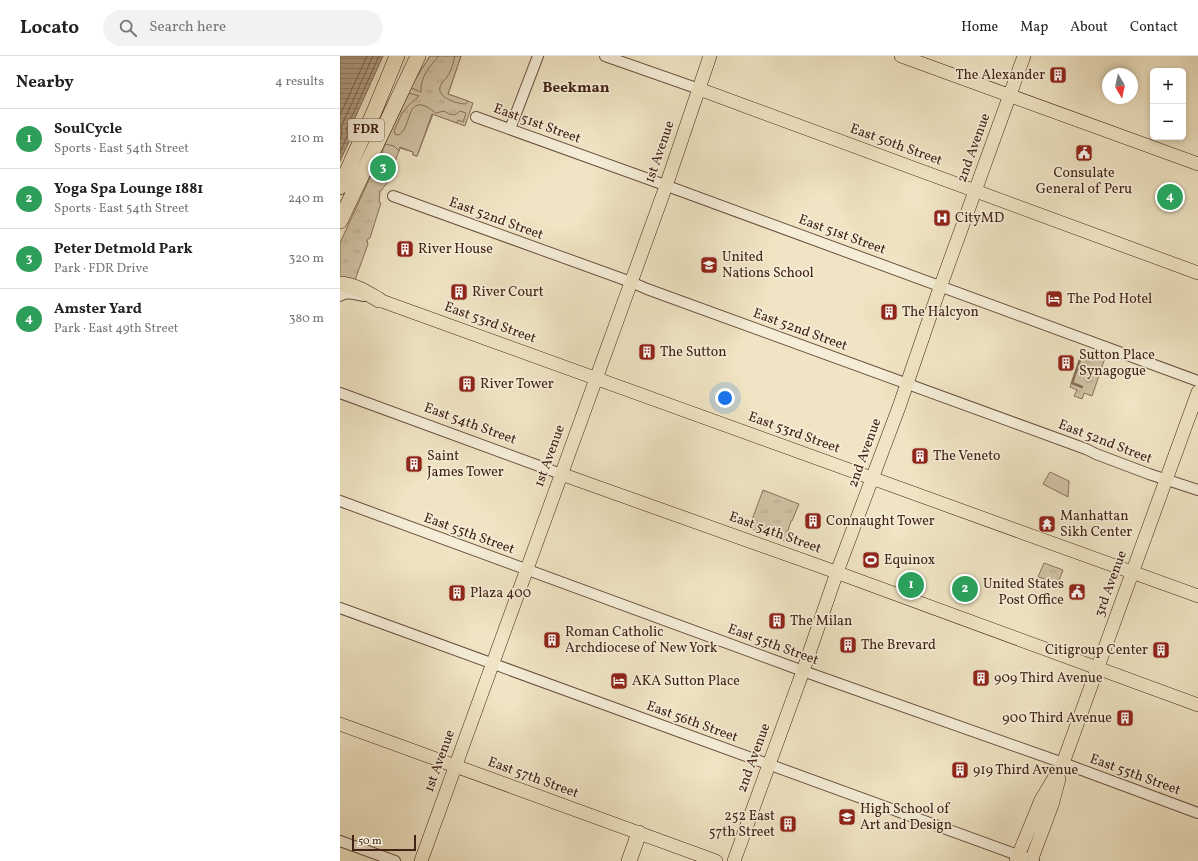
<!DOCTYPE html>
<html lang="en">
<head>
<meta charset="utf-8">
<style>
  body { margin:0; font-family:Vollkorn,serif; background:#f2f2f2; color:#222 }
  .controls { position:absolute; right:12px; top:12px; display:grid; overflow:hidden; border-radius:6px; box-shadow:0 2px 6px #0003 }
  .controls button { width:36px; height:36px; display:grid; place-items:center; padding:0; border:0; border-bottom:1px solid #e0e0e0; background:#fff; color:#222; font:20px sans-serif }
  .compass { position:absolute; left:762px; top:12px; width:36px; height:36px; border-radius:50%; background:#fff; box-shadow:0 2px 6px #0003; rotate:171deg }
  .scale { position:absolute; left:12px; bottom:10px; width:64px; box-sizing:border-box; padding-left:4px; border:2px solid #412215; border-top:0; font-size:11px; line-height:14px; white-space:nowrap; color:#412215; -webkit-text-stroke:3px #f5edd8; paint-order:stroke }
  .you { position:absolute; left:385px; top:342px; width:14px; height:14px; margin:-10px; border:3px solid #fff; border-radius:50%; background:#1a73e8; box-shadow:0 0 0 6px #1a73e833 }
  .badge { display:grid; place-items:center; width:26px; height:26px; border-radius:50%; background:#8f2418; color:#fff; font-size:13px; font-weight:700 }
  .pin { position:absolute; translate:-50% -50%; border:2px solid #fff; box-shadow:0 1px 4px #0006 }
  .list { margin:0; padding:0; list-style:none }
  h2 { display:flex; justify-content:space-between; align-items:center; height:52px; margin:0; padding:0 16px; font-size:17px }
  h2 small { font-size:13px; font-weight:400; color:#767676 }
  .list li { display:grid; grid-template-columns:26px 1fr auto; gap:12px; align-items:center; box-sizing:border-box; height:60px; padding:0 16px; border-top:1px solid #e0e0e0 }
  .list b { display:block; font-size:15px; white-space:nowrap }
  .list p { margin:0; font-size:13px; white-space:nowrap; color:#767676 }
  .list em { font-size:13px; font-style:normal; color:#767676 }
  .icon { flex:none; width:22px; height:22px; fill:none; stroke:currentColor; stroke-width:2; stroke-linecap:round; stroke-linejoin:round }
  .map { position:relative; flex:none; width:858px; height:805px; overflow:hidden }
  header { display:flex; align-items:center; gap:24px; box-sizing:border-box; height:56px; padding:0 20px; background:#fff; border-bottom:1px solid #e0e0e0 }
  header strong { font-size:19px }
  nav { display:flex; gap:22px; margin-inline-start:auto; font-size:14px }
  .search { width:280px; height:36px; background:#f2f2f2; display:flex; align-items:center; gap:10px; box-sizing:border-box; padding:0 14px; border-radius:22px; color:#767676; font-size:15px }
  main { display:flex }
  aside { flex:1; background:#fff }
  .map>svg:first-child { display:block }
</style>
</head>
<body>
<header>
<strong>Locato</strong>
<div class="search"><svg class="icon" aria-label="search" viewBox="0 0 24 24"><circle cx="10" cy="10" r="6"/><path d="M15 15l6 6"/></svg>Search here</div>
<nav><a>Home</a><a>Map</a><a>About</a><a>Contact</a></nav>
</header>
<main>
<aside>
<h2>Nearby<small>4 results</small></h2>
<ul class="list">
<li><span class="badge" style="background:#2e9e5b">1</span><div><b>SoulCycle</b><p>Sports · East 54th Street</p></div><em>210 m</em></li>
<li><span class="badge" style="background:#2e9e5b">2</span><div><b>Yoga Spa Lounge 1881</b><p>Sports · East 54th Street</p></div><em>240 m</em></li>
<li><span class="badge" style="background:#2e9e5b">3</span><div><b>Peter Detmold Park</b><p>Park · FDR Drive</p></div><em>320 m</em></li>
<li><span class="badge" style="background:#2e9e5b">4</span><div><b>Amster Yard</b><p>Park · East 49th Street</p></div><em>380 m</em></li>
</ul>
</aside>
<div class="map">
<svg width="858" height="805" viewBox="0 0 858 805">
  <defs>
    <pattern id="park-tufts" width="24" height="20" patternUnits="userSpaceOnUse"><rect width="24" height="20" fill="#d1c3a5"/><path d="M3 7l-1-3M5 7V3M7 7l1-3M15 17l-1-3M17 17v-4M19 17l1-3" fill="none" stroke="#b5a78d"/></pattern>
    <pattern id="water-rules" width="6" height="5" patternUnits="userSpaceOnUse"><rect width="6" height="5" fill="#b4a288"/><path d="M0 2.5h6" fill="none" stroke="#94846e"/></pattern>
  </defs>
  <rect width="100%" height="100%" fill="#efe4c3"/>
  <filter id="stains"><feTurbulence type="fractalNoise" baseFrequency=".005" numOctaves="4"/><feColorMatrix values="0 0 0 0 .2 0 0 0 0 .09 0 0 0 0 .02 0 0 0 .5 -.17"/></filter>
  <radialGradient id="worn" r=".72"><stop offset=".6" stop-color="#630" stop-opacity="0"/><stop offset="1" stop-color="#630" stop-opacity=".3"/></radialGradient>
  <path fill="url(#park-tufts)" stroke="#89725d" d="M90 0H121L108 38 133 47 125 70 93 58 77 100 73 99V96L60 92 47 127 40 136 39 146 41 147 30 182 27 184 28 188 14 227 0 224V187L71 32 78 19Z
    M743 294 765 302 752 340 744 337 742 343 734 340 737 334 730 331Z
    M423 434 459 448 452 465H451L445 485 409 472Z
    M704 507 723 514 718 527 698 521Z"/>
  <path fill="#d1c3a5" stroke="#89725d" d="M90 0H99C90 10 80 21 81 36L71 32 78 19Z
    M115 0H121L108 38 128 45 126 48C118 48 97 42 100 31 101 27 105 24 107 21 112 14 113 7 115 0Z
    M69 37 79 40 70 48 62 57 54 75 55 78 58 79C71 75 66 42 85 50 89 51 92 55 96 57L104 55 109 58 115 59 120 55 126 57 123 66 118 64 117 67 92 58 77 100 73 99V96L60 91 59 95 54 90 45 88Z
    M710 416 729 425 728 441 703 428Z"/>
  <path fill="url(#water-rules)" stroke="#866f5a" d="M0 0H43L10 73 14 75 0 105Z"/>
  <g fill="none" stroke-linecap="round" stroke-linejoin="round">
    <path stroke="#7a624e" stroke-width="1" d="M0 59 27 0
      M0 84C4 76 0 76 2 69L33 0
      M0 96 8 78 6 73 7 71 39 0"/>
    <path stroke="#866f5a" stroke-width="2.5" d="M742 331 732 327 742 298H745"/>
    <defs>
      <path id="minor" d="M265 0 359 33
        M136 61 311 124 858 325
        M170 73 198 0
        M53 140 291 226 307 233 746 393 756 398 809 418 858 434
        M0 240C6 235 15 238 23 240
        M0 337 221 418
        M0 445 463 615 723 707 858 757
        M0 552 694 805
        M0 785 55 805"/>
      <path id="major" d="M561 0 858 108
        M359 33 858 217
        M39 244 858 540
        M221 418 482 511 858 649
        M0 668 376 805
        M81 805 326 130 370 0
        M394 805 463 615 497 516 559 351 597 240 684 0
        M676 805 701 744 723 707 858 336
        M691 805 712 749 719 723"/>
      <path id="highway" d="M0 131 34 56 57 0
        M0 165 78 0
        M0 228C15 229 27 237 39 244
        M289 805 299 777"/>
    </defs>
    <use href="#minor" stroke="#6c5240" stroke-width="12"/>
    <use href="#major" stroke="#412215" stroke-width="14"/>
    <use href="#highway" stroke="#412215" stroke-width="16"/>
    <use href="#minor" stroke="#f5edd8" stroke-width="10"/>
    <use href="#major" stroke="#efe4c3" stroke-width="13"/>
    <use href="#highway" stroke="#efe4c3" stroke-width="15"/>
  </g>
  <defs>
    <symbol id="building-square" viewBox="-11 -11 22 22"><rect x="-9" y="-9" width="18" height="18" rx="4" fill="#8f2418" stroke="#f5edd8"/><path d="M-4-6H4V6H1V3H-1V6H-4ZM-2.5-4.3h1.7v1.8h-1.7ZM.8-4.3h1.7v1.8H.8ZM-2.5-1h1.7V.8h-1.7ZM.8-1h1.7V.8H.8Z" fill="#fff"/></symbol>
    <symbol id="civic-square" viewBox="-11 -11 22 22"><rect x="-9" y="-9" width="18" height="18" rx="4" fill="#8f2418" stroke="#f5edd8"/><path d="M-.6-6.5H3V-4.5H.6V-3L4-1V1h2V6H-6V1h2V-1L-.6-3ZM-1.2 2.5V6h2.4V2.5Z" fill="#fff"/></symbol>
    <symbol id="hospital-square" viewBox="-11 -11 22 22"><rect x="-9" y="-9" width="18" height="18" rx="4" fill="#8f2418" stroke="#f5edd8"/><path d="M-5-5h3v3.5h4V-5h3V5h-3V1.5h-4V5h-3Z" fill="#fff"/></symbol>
    <symbol id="school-square" viewBox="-11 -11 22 22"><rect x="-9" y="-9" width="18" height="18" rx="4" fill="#8f2418" stroke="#f5edd8"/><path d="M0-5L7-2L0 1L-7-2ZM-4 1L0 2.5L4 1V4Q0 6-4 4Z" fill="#fff"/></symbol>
    <symbol id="hotel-square" viewBox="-11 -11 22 22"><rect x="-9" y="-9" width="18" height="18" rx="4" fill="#8f2418" stroke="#f5edd8"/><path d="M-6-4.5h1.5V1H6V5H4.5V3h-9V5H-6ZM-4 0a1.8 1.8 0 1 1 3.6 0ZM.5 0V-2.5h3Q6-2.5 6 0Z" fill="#fff"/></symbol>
    <symbol id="temple-square" viewBox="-11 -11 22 22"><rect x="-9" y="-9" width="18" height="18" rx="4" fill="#8f2418" stroke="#f5edd8"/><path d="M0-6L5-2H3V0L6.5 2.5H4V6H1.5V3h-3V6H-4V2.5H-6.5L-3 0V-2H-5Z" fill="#fff"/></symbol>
    <symbol id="stadium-square" viewBox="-11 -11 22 22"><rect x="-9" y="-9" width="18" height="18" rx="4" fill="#8f2418" stroke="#f5edd8"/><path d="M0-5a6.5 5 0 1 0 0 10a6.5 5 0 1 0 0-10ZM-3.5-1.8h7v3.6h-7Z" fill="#fff"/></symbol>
  </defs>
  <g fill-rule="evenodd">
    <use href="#building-square" x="708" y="9" width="20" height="20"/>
    <use href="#civic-square" x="734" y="87" width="20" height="20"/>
    <use href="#hospital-square" x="592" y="152" width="20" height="20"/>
    <use href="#building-square" x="55" y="183" width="20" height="20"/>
    <use href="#school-square" x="359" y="199" width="20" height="20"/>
    <use href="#building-square" x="109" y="226" width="20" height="20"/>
    <use href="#hotel-square" x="704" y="233" width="20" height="20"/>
    <use href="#building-square" x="539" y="246" width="20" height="20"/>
    <use href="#building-square" x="297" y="286" width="20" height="20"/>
    <use href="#building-square" x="716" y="297" width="20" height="20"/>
    <use href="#building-square" x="117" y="318" width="20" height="20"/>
    <use href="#building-square" x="570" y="390" width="20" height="20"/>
    <use href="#building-square" x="64" y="398" width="20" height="20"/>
    <use href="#building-square" x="463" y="455" width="20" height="20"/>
    <use href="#temple-square" x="697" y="458" width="20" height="20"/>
    <use href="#stadium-square" x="521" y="494" width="20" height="20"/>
    <use href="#civic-square" x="727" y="526" width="20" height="20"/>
    <use href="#building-square" x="107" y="527" width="20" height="20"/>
    <use href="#building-square" x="427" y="555" width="20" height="20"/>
    <use href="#building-square" x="202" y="574" width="20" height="20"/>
    <use href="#building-square" x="498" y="579" width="20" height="20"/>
    <use href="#building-square" x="811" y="584" width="20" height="20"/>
    <use href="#building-square" x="631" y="612" width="20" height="20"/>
    <use href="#hotel-square" x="269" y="615" width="20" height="20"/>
    <use href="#building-square" x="775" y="652" width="20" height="20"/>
    <use href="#building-square" x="610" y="704" width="20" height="20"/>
    <use href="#school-square" x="497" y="751" width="20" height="20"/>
    <use href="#building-square" x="438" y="758" width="20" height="20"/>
  </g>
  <g text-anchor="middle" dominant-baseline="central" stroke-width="3.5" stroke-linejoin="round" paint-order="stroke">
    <rect fill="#f5edd8" stroke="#775f50" stroke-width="1" x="8" y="63" width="36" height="22" rx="3"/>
    <g font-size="13" font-weight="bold" fill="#412215">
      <text x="26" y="74">FDR</text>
    </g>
    <g font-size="14" fill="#412215" stroke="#f5edd8" text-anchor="start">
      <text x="705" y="19" text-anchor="end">The Alexander</text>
      <text x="744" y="117" text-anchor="middle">Consulate<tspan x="744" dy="16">General of Peru</tspan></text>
      <text x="615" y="162">CityMD</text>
      <text x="78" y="193">River House</text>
      <text x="382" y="201">United<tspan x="382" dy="16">Nations School</tspan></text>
      <text x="132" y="236">River Court</text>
      <text x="727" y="243">The Pod Hotel</text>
      <text x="562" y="256">The Halcyon</text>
      <text x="320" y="296">The Sutton</text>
      <text x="739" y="299">Sutton Place<tspan x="739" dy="16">Synagogue</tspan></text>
      <text x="140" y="328">River Tower</text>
      <text x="87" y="400">Saint<tspan x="87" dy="16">James Tower</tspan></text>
      <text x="593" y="400">The Veneto</text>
      <text x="720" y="460">Manhattan<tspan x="720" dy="16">Sikh Center</tspan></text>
      <text x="486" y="465">Connaught Tower</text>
      <text x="544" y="504">Equinox</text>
      <text x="724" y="528" text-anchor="end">United States<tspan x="724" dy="16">Post Office</tspan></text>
      <text x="130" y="537">Plaza 400</text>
      <text x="450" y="565">The Milan</text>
      <text x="225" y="576">Roman Catholic<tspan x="225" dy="16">Archdiocese of New York</tspan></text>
      <text x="521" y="589">The Brevard</text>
      <text x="808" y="594" text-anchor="end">Citigroup Center</text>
      <text x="654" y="622">909 Third Avenue</text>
      <text x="292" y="625">AKA Sutton Place</text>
      <text x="772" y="662" text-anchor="end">900 Third Avenue</text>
      <text x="633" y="714">919 Third Avenue</text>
      <text x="520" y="753">High School of<tspan x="520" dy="16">Art and Design</tspan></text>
      <text x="435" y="760" text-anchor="end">252 East<tspan x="435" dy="16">57th Street</tspan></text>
    </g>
    <g font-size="14" fill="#412215" stroke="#f5edd8">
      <text transform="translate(197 68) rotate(20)">East 51st Street</text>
      <text transform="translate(556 89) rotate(20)">East 50th Street</text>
      <text transform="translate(634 92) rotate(-70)">2nd Avenue</text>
      <text transform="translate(320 96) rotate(-71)">1st Avenue</text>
      <text transform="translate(156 163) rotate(20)">East 52nd Street</text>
      <text transform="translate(502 179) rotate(20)">East 51st Street</text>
      <text transform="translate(150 267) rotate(20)">East 53rd Street</text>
      <text transform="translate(460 274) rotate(20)">East 52nd Street</text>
      <text transform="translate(130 368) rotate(20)">East 54th Street</text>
      <text transform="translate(454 377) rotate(20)">East 53rd Street</text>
      <text transform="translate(765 386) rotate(21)">East 52nd Street</text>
      <text transform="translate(525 397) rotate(-70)">2nd Avenue</text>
      <text transform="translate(210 400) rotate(-70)">1st Avenue</text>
      <text transform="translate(435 477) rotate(20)">East 54th Street</text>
      <text transform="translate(129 478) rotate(20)">East 55th Street</text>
      <text transform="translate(771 528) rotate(-70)">3rd Avenue</text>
      <text transform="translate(433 589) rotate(20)">East 55th Street</text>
      <text transform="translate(352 666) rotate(20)">East 56th Street</text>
      <text transform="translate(414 702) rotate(-70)">2nd Avenue</text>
      <text transform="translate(100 705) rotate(-70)">1st Avenue</text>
      <text transform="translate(795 719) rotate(20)">East 55th Street</text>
      <text transform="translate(193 722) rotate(20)">East 57th Street</text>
    </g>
    <g font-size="15" font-weight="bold" fill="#412215" stroke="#f5edd8">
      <text x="236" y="32">Beekman</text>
    </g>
  </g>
  <rect width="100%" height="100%" filter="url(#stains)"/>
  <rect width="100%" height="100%" fill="url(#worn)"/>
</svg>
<div class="controls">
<button>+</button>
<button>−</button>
</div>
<svg class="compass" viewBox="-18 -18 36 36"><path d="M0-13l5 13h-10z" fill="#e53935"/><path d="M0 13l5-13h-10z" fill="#767676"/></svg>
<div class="scale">50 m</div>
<div class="you"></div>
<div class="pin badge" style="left:571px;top:529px;background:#2e9e5b">1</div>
<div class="pin badge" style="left:625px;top:533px;background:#2e9e5b">2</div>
<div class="pin badge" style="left:43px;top:112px;background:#2e9e5b">3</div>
<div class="pin badge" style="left:830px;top:141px;background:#2e9e5b">4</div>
</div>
</main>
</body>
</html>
